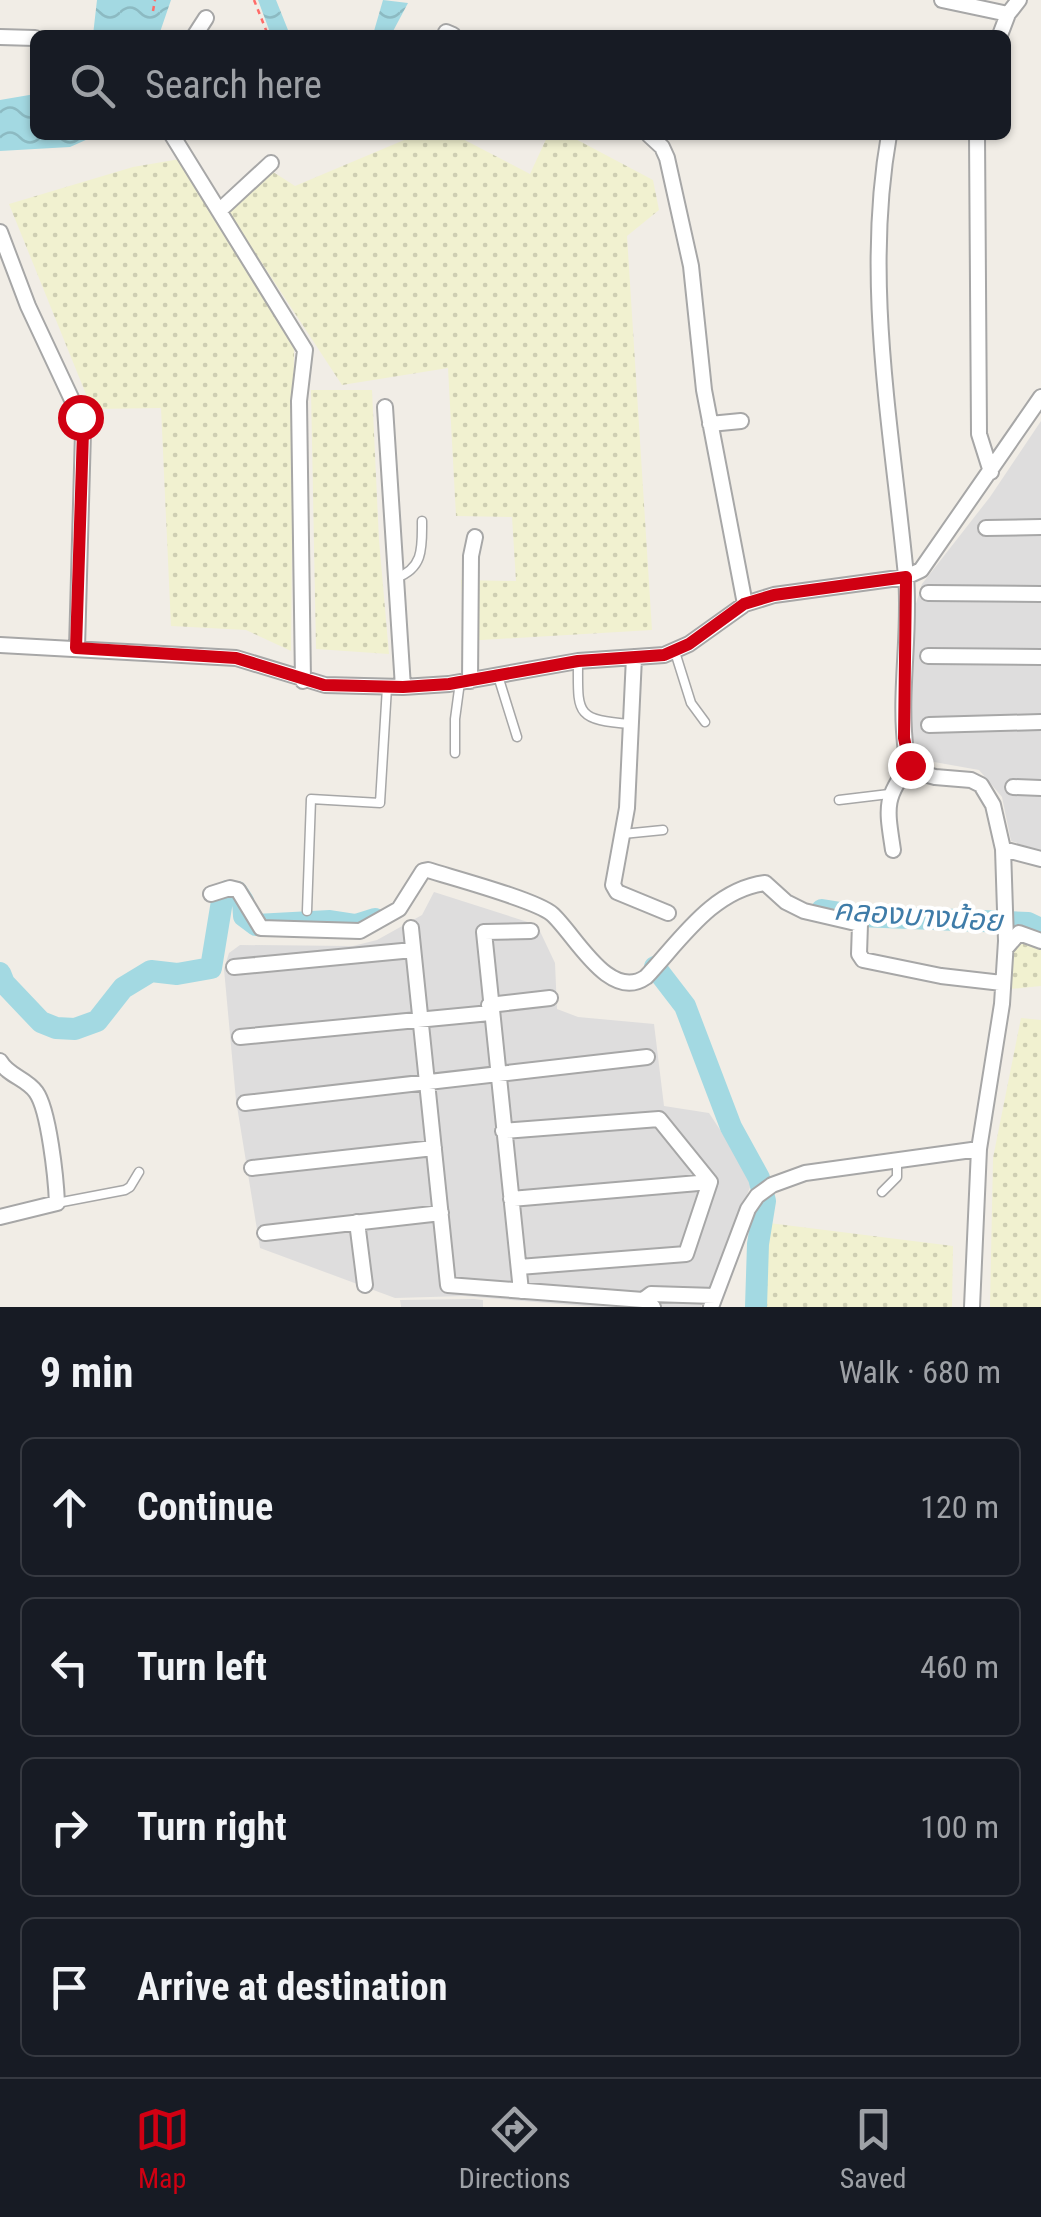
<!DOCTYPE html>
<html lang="en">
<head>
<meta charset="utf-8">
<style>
  body { margin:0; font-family:"Roboto Condensed","Noto Sans Thai",sans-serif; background:#20242c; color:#f1f3f6 }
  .stop { position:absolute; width:30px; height:30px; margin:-22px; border:8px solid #d00012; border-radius:50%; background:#fff }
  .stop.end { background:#d00012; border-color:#fff; box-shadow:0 2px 10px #0008 }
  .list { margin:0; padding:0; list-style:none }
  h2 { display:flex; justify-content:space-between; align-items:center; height:130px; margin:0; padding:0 40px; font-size:42px }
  h2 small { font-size:32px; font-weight:400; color:#9ea1a6 }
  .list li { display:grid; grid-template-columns:65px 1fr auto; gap:30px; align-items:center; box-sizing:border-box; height:140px; margin:0 20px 20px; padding:0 20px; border:2px solid #363941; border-radius:15px }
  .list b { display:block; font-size:38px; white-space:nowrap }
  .list em { font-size:32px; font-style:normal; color:#9ea1a6 }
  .icon { flex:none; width:55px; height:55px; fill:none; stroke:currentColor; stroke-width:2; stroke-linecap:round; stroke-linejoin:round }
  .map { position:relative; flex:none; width:1041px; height:1307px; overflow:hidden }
  .search { position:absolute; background:#171b24; box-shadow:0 2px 8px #0004; left:30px; right:30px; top:30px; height:110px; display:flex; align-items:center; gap:25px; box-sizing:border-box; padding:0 35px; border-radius:15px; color:#9ea1a6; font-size:38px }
  .sheet { height:770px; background:#171b24 }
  nav { display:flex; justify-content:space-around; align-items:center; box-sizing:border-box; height:140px; border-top:2px solid #363941; background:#171b24; font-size:28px; color:#9ea1a6 }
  nav a { display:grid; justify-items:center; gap:5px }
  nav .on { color:#d00012 }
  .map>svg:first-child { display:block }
</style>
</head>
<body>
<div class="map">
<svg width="1041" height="1307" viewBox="0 0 1041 1307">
  <defs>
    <pattern id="farmland-dots" width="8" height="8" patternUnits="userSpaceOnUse" patternTransform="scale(2.5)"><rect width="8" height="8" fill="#f1f1d0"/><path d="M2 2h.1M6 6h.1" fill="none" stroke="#ceceb2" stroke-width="1.8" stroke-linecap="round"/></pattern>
    <pattern id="water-waves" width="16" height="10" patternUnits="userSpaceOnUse" patternTransform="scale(2.5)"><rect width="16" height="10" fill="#a3d9e2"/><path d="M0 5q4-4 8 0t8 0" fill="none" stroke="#8cbac2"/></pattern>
  </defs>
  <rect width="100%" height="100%" fill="#f1ede6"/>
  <path fill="#dedddd" d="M1041 421V851L1011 841 1002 797 979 770 923 760 911 743 914 610 922 584 990 497Z
    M434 892 537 925 555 963 557 1009 578 1017 654 1024 664 1106 709 1113 753 1180 701 1307H595L464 1296 395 1298 260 1248 236 1100 224 969 229 953 240 945 353 946 377 940 422 915Z
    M474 1299 483 1300V1307H401L400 1300Z"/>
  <path fill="url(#farmland-dots)" d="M416 135H455L530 174 548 135H568L653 180 659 210 627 236 652 630 465 641 461 580 516 581 512 517 456 516 448 368 342 385 227 210 267 168 295 186Z
    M180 159 294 349 291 651 246 630 171 626 161 408 92 409 9 204 133 167Z
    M311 390H372L379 540 389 654 316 649Z
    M1015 931 1041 943V986L1010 989Z
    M1021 1018 1041 1020V1307H990L993 1158Z
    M769 1223 953 1246 952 1307H755Z"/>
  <path fill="url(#water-waves)" d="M97 0H171L159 35H93Z
    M258 0H276L290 35H271Z
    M383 0 408 3 391 35H368L374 31Z
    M35 94V135H97L70 147 0 151V100Z"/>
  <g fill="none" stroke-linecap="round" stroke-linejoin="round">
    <path stroke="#a3d9e2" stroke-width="22" d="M822 910 860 916 1028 923 1041 929
      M655 967 685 1006 731 1127 759 1178 765 1201 758 1244 756 1307
      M0 973 4 983 41 1022 56 1028 75 1029 97 1021 123 988 151 971 177 974 211 968 222 901 228 891 237 892 243 901 244 916 256 925 330 921 356 925 375 919"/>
    <defs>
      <path id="service" d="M396 578C424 568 422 547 422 521
        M675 652 691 703 705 722
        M578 661C578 713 574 720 631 724
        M498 676 517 737
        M455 753V719L460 682
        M839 800 889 794
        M623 834 663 830
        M307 911 311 799 380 803 387 687
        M882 1192 897 1177V1158
        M57 1203 125 1190 130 1187 139 1172"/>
      <path id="minor" d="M942 0 1008 14
        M446 32 453 35
        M195 35 206 18
        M1000 35 1008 14 1019 0
        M0 37 35 38
        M172 135 305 350 299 401 303 681
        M649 135 662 147 667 158 691 266 704 390 745 604
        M889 135C863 281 892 430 906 576 911 634 898 694 906 752L917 772 935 777 971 780 981 785 993 805 1003 849 1006 941 1002 1004 979 1149 972 1307
        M977 135 979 434 991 472
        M219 211 271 163
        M0 232 28 306 80 417 83 432 77 648
        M385 407 403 687
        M710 424 741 421
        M986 528 1041 527
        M928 593 1041 594
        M0 645 236 658 325 685 403 687 449 684 578 661 664 655 689 644 745 604 774 595 906 577 921 570 1041 397
        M928 656 1041 657
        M634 657 627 808 613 885 617 892 668 913
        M470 681 471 556 475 537
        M929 725 1041 722
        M1013 787 1041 788
        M1003 849 1041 859
        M893 850C887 809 883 798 910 765
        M211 894 230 888 238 890 261 928 360 931 399 909 423 871 428 870C453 878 536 900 552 914 574 933 609 1003 646 977 680 941 712 890 765 883L786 902 804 911 860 924 859 954 863 960 941 976 1002 983
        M411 928 448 1285 643 1300
        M1006 948 1019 933 1041 941
        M234 967 413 950
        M489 1005 550 998
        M240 1037 490 1013
        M0 1061C8 1076 26 1078 36 1092 49 1110 56 1179 57 1203L0 1217
        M245 1103 647 1057
        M503 1131 659 1119 710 1182 686 1254 519 1267
        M252 1168 434 1148
        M511 1199 710 1182
        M357 1222 365 1285
        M265 1233 441 1213
        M521 1291 484 932 531 931
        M653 1307 643 1300 651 1294 715 1296
        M711 1307 748 1209 757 1196 772 1185 805 1173 979 1149"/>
    </defs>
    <use href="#service" stroke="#a7a7a7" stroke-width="11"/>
    <use href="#minor" stroke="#a7a7a7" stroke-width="18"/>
    <path stroke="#ff6c69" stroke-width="2.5" stroke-dasharray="5 5" stroke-linecap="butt" d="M254 0 268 35
      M153 11 155 0"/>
    <use href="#service" stroke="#fff" stroke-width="8"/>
    <use href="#minor" stroke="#fff" stroke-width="14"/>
  </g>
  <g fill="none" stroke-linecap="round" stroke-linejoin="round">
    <path stroke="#d00012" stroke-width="12" d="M80 417 83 432 76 648 236 658 324 685 403 687 449 684 578 661 664 655 689 644 744 604 774 595 906 577 904 738 910 765"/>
  </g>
  <g text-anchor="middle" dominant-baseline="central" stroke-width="8" stroke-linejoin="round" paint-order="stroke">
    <g font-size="30" font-style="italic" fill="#3f7ca8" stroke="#fff">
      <text transform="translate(918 915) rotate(4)">คลองบางน้อย</text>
    </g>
  </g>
</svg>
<div class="stop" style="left:80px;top:417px"></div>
<div class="stop end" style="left:910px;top:765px"></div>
<div class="search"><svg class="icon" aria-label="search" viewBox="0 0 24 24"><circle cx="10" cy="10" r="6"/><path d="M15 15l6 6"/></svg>Search here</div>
</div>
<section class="sheet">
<h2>9 min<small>Walk · 680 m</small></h2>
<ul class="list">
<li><svg class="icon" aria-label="ahead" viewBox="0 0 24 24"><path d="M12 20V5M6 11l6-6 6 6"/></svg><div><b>Continue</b></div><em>120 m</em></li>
<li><svg class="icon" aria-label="left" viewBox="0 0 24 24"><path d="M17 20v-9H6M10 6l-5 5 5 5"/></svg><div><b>Turn left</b></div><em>460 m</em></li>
<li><svg class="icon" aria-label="right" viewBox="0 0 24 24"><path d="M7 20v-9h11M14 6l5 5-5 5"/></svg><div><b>Turn right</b></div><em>100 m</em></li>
<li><svg class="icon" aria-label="arrive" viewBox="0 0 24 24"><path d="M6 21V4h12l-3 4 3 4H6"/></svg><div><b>Arrive at destination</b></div></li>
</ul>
</section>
<nav>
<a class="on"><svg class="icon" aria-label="map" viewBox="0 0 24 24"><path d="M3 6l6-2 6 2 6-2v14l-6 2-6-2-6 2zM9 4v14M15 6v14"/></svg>Map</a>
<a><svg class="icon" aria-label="directions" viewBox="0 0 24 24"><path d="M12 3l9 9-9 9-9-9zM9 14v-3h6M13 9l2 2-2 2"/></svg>Directions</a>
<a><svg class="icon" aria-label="saved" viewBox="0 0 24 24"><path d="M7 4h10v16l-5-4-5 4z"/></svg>Saved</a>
</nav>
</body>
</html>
